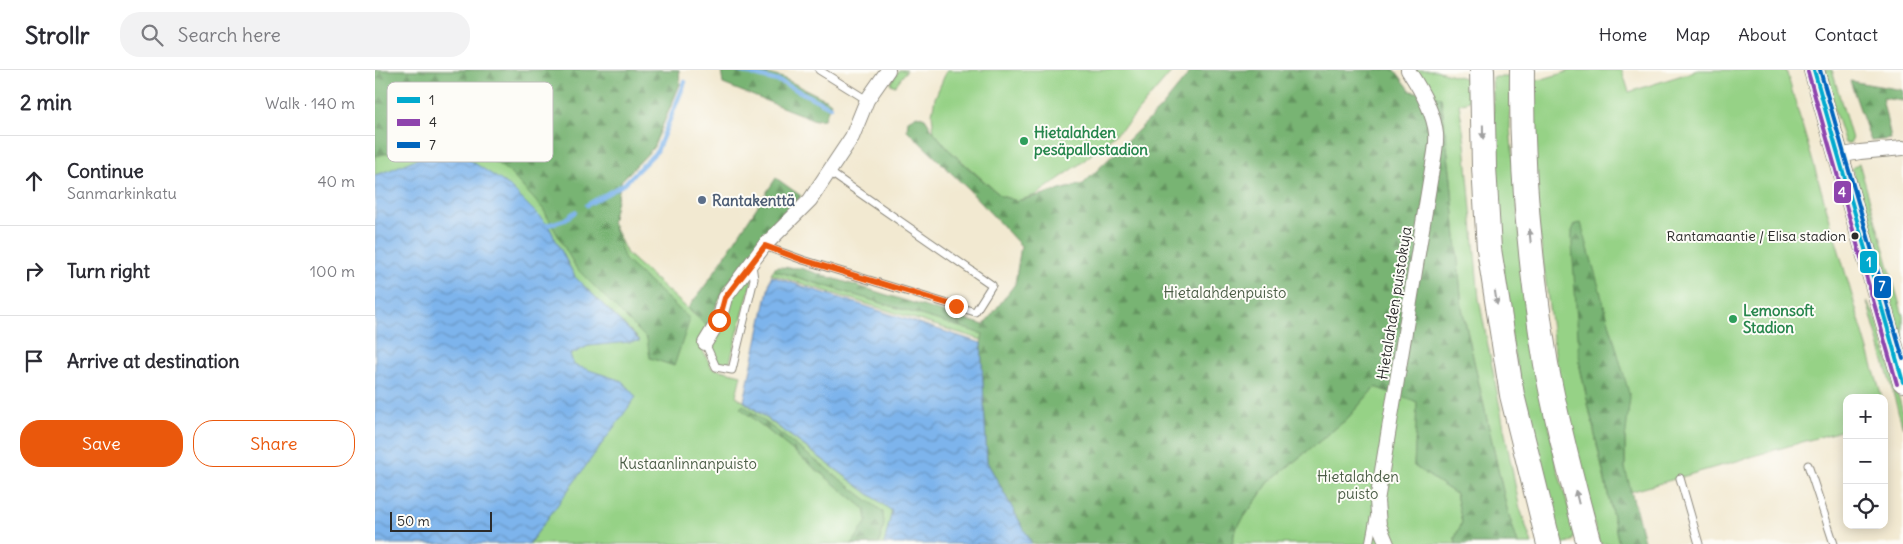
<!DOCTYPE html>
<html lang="en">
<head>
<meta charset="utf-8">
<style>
  body { margin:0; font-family:Delius,sans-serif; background:#f2f2f3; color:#2b2b33 }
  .controls { position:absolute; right:15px; bottom:15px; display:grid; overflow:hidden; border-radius:10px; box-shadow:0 2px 12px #0003 }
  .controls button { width:45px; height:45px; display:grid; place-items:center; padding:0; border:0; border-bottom:1px solid #e1e1e2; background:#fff; color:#2b2b33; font:25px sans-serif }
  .scale { position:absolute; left:15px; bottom:12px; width:102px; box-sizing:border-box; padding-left:5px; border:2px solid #2b2b2b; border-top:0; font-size:14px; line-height:18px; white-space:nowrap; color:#2b2b2b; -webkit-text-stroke:4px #fdfcf7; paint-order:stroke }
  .stop { position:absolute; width:15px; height:15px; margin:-11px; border:4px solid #ea580c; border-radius:50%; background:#fff }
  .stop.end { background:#ea580c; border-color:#fff; box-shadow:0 1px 5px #0008 }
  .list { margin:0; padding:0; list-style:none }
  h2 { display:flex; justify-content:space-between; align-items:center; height:65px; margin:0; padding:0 20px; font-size:21px }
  h2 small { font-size:16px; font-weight:400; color:#7c7c81 }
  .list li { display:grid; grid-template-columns:32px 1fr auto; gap:15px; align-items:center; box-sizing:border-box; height:90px; padding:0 20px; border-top:1px solid #e1e1e2 }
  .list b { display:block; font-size:19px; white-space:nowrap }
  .list p { margin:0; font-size:16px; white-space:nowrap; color:#7c7c81 }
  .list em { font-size:16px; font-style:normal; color:#7c7c81 }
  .actions { display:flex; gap:10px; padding:15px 20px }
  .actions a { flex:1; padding:11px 0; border:1px solid #ea580c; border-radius:20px; text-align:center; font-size:18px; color:#ea580c }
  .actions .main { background:#ea580c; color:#fff }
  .icon { flex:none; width:28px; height:28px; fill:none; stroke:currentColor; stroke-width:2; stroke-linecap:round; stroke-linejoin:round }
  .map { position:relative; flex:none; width:1528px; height:474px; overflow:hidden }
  header { display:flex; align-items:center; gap:30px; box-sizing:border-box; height:70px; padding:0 25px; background:#fff; border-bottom:1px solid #e1e1e2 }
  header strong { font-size:24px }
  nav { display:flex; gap:28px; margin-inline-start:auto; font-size:18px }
  .search { width:350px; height:45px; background:#f2f2f3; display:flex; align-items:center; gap:12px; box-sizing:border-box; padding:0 18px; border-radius:20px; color:#7c7c81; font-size:19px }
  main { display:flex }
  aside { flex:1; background:#fff }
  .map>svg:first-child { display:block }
</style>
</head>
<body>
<header>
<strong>Strollr</strong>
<div class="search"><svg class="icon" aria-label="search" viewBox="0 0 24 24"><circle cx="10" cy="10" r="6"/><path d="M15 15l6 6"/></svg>Search here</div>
<nav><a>Home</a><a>Map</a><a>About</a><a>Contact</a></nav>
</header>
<main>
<aside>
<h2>2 min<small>Walk · 140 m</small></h2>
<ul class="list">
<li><svg class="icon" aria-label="ahead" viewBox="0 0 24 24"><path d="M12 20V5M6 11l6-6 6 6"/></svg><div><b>Continue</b><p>Sanmarkinkatu</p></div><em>40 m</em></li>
<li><svg class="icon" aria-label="right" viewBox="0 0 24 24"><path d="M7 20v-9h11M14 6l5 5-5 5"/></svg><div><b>Turn right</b></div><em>100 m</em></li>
<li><svg class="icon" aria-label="arrive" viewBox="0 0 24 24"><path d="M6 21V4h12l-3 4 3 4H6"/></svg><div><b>Arrive at destination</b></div></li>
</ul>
<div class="actions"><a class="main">Save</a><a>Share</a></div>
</aside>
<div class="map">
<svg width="1528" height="474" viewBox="0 0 1528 474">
  <defs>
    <pattern id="forest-firs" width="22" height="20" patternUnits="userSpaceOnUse" patternTransform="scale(1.25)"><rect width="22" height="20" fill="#78b473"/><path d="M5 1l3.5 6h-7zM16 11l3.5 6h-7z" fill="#63935f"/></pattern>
    <pattern id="water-waves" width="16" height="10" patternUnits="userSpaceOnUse" patternTransform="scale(1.25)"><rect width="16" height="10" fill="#7db4ec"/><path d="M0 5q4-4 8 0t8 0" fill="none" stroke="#6793bf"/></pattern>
  </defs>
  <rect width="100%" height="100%" fill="#fdfcf7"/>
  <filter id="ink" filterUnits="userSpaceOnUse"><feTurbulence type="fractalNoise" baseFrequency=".02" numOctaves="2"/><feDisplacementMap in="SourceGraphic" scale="10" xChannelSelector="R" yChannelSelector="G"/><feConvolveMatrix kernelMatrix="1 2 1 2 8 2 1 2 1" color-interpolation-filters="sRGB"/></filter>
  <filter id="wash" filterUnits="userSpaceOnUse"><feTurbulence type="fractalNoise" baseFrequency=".0096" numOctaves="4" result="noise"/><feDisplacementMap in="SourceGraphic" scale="20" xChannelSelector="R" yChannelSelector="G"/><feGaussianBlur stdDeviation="1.12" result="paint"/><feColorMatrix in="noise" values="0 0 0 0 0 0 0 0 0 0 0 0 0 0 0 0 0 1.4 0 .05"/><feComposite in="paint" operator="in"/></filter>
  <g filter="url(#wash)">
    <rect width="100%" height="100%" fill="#f2e9d1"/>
    <path fill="#96d286" stroke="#607e58" d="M0 0H304L305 14 278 78 246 111 237 152 252 184 332 256 323 272 337 298 366 305 361 326 517 441 509 474H154L260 327 247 311 198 295 195 285 213 276 265 270 200 207 173 155 15 100 0 105Z
      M524 0H532L520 16 515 14Z
      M572 0H798L752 54 705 94 661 125 642 131 626 126 573 79 559 62 557 44 560 28Z
      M1039 0H1060L1093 9 1094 31 1084 34 1090 73 1104 229 1144 435 1157 474H1143L1132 439 1087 238 1076 110 1066 27 1056 25Z
      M1198 0H1247L1254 22 1323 0H1411L1507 328H1472V359L1255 422 1250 398V370L1206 153 1205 297 1244 474H1224L1183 306 1161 137 1157 12Z
      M1450 0H1457L1477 69 1475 73H1470L1453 21Z
      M1117 7H1136L1135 57 1145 167 1158 266 1181 394 1201 463 1197 471 1188 474 1178 456 1138 279 1124 163Z
      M1484 93 1528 246V285L1477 98Z
      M398 200 609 264 607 270 396 204Z
      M374 206 377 210 354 295 343 292 335 273 355 228Z
      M1492 231 1502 250 1528 343V358Z
      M1000 317 1043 332 1039 396 1081 424 1087 452 1080 468 1081 474H857L860 460 894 412 972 349Z"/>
    <path fill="url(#forest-firs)" stroke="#52704f" d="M0 0H304L305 14 278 78 246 111 237 152 250 190 315 249 299 296 275 288 272 269 201 198 168 139 133 101 111 86 83 77 63 73 0 86Z
      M346 0H378L408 8 452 30 456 33 449 49 440 50 348 14Z
      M817 0H1020L1036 21 1066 27 1076 110 1087 238 1132 439 1143 474H1081L1080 468 1087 452 1081 424 1039 396 1042 332 1000 317 972 349 894 412 860 460 857 474H657L612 392 606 273 608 264 398 200 401 197 425 198 609 255 640 214 646 176 595 121 532 60 533 50 542 45 550 48 559 62 573 79 591 96 626 126 642 131 708 114 786 38Z
      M1475 11 1528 20V31L1507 28 1516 69 1496 71Z
      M401 108 426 126 350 217 332 256 313 238 332 213Z
      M1206 153 1255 327 1250 370V398L1270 474H1244L1205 297 1197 174V161L1200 154Z
      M368 335 508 442 509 454 504 474H477L492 451 490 439 365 338Z"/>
    <path fill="url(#water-waves)" stroke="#54708c" d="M55 83 87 85 133 115 173 155 200 207 265 271 213 276 195 285 199 295 247 311 261 327 154 474H0V105L15 100Z
      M396 206 606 273 612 392 657 474H509L517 441 369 331Z"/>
    <path fill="#f2e9d1" d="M393 208H394L370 315Z"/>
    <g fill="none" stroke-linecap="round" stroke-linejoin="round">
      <path stroke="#7db4ec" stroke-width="4.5" d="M361 0 406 12 455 37
        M212 135 249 114 282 81 310 12
        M173 155 189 150 200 142"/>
    </g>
  </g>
  <g filter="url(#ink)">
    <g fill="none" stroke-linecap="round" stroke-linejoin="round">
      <defs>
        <path id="service" d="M444 0 492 30
          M389 176 428 190 600 242 617 215 453 101
          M330 273 341 297 357 300 379 209 377 195
          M1433 395 1459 474
          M1305 408 1324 474
          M994 474 999 448"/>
        <path id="minor" d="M1463 86 1485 82 1528 78
          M330 273 344 250 350 228 389 176 435 130 477 67 492 30 513 0
          M1012 474 1004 455 1002 431 1057 99C1059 88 1062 75 1061 64 1059 42 1045 18 1033 0"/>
        <path id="secondary" d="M1439 0 1528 312"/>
        <path id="trunk" d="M1107 0 1109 97 1114 179 1137 325 1174 474
          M1147 0C1146 98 1155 197 1171 294 1182 354 1198 415 1214 474"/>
      </defs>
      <use href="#service" stroke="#8e8a7e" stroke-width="9"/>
      <use href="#minor" stroke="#8e8a7e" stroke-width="16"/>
      <use href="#secondary" stroke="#8e8a7e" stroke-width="22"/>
      <use href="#trunk" stroke="#8e8a7e" stroke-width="26"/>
      <use href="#service" stroke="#fff" stroke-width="7"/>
      <use href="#minor" stroke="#fff" stroke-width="14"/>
      <use href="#secondary" stroke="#fff" stroke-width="20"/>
      <use href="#trunk" stroke="#fff" stroke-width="24"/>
      <defs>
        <path id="bus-1" d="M1439 0 1528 312"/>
        <path id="bus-2" d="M1433 2 1522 314"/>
        <path id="bus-3" d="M1445 0 1528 289"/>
      </defs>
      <use href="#bus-1" stroke="#fdfcf7" stroke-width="8"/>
      <use href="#bus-2" stroke="#fdfcf7" stroke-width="8"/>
      <use href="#bus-3" stroke="#fdfcf7" stroke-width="8"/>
      <use href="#bus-1" stroke="#00a9ce" stroke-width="4"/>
      <use href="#bus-2" stroke="#8e44ad" stroke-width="4"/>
      <use href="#bus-3" stroke="#0065bd" stroke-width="4"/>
    </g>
    <defs><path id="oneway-solid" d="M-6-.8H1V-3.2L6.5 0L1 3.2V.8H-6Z" transform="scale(1.25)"/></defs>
    <g fill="#a0a0a0">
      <use href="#oneway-solid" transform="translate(1108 62) rotate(89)"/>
      <use href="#oneway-solid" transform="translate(1155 166) rotate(-96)"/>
      <use href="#oneway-solid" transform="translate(1121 228) rotate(81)"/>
      <use href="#oneway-solid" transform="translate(1202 427) rotate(-104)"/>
    </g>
  </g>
  <g fill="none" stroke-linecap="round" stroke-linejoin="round" filter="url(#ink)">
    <path stroke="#ea580c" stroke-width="6" d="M344 250 350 228 390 176 428 190 581 236"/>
  </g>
  <g fill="#2e9e5b" stroke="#fdfcf7" stroke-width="2">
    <circle cx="649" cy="71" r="5"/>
    <circle cx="1358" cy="249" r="5"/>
  </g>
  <circle fill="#5c6f8a" stroke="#fdfcf7" stroke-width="2" cx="327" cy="130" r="5"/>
  <circle fill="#2b2b2b" stroke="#fdfcf7" stroke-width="2" cx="1480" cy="166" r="4.5"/>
  <g text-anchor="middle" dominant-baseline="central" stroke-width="4" stroke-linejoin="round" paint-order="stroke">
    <g font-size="14" fill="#2b2b2b" stroke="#fdfcf7" text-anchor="end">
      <text x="1471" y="166">Rantamaantie / Elisa stadion</text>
    </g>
    <g font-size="15" font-weight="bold" fill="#27864d" stroke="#fdfcf7" text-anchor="start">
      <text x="659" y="62">Hietalahden<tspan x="659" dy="17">pesäpallostadion</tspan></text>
      <text x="1368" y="240">Lemonsoft<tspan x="1368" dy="17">Stadion</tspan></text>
    </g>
    <g font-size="15" font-weight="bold" fill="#4e5e75" stroke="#fdfcf7" text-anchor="start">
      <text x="337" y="130">Rantakenttä</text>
    </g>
    <g font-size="15" fill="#4b5d46" stroke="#fdfcf7">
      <text x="850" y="222">Hietalahdenpuisto</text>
      <text x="313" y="393">Kustaanlinnanpuisto</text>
      <text x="983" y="406">Hietalahden<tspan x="983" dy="17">puisto</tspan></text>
    </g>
    <g font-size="15" fill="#2b2b2b" stroke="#fdfcf7">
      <text transform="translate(1019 233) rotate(-81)">Hietalahden puistokuja</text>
    </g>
  </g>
  <rect x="12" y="12" width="166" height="80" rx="8" fill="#fdfcf7" stroke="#bebdba" stroke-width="1"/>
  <rect x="22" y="27" width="23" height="6" fill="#00a9ce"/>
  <rect x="22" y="49" width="23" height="7" fill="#8e44ad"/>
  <rect x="22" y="72" width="23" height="6" fill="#0065bd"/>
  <g font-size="14" fill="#2b2b2b">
    <text x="54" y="35">1</text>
    <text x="54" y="57">4</text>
    <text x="54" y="80">7</text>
  </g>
  <g stroke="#fdfcf7" stroke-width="2">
    <rect x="1458" y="110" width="19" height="24" rx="5" fill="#8e44ad"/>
    <rect x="1484" y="180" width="19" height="24" rx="5" fill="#00a9ce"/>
    <rect x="1498" y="205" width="19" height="24" rx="5" fill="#0065bd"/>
  </g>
  <g font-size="14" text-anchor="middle" font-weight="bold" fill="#fff">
    <text x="1467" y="127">4</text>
    <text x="1494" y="197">1</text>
    <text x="1507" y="221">7</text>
  </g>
</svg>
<div class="controls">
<button>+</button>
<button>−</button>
<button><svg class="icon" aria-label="locate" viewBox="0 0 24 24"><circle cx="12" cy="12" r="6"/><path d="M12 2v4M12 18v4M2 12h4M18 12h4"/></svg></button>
</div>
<div class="scale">50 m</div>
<div class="stop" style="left:344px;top:250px"></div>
<div class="stop end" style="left:581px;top:236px"></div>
</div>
</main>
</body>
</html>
